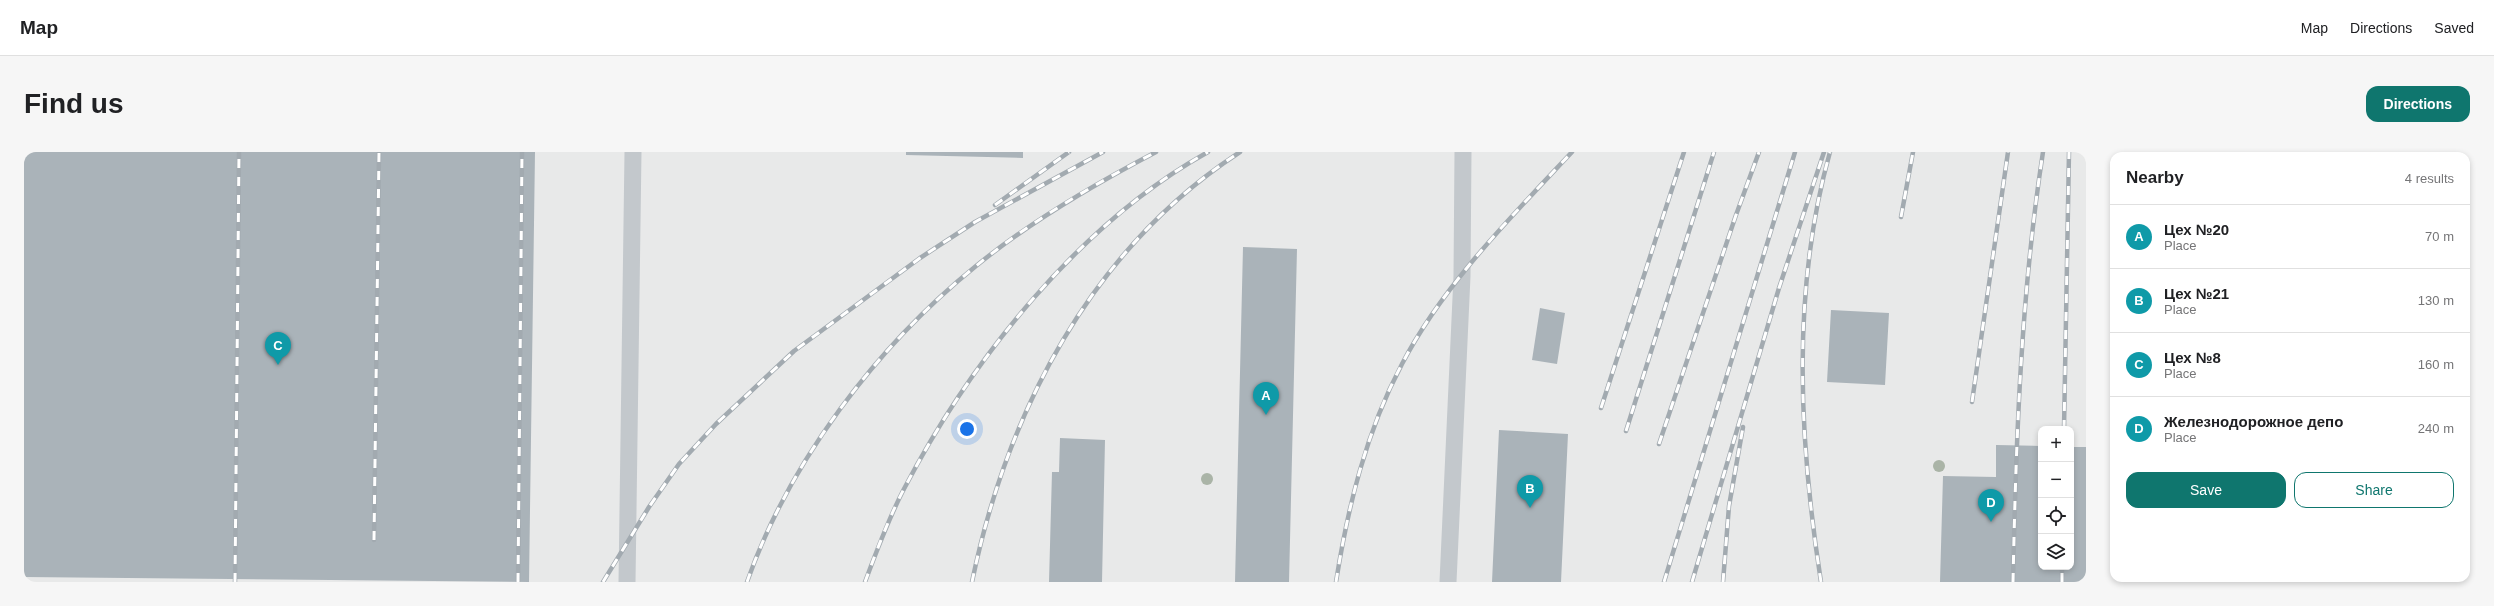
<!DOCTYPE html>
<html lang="en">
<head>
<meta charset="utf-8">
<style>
  body { margin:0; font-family:Arial,sans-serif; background:#f6f6f6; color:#202124 }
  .controls { position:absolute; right:12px; bottom:12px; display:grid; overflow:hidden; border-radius:8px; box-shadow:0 2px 6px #0003 }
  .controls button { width:36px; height:36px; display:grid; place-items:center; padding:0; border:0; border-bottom:1px solid #e0e0e0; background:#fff; color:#202124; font:20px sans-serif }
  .you { position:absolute; left:943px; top:277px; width:14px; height:14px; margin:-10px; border:3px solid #fff; border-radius:50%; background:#1a73e8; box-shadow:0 0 0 6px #1a73e833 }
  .badge { display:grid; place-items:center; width:26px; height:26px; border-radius:50%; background:#0f766e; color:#fff; font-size:13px; font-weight:700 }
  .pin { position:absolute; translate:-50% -33px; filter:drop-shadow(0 1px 2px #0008) }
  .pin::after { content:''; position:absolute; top:21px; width:14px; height:12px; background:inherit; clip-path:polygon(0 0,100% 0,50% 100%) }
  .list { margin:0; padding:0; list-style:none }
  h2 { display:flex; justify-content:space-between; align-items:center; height:52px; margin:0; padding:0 16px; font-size:17px }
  h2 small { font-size:13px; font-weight:400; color:#757577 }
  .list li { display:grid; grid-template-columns:26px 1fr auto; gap:12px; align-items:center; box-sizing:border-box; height:64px; padding:0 16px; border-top:1px solid #e0e0e0 }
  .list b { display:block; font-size:15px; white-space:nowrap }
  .list p { margin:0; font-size:13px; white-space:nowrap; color:#757577 }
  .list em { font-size:13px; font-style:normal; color:#757577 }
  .actions { display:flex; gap:8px; padding:12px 16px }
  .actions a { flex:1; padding:9px 0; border:1px solid #0f766e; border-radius:12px; text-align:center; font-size:14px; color:#0f766e }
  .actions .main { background:#0f766e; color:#fff }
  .icon { flex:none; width:22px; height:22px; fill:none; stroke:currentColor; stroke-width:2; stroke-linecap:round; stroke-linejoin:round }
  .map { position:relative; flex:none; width:2062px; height:430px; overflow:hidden; border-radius:12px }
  header { display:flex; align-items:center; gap:24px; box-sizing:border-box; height:56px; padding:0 20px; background:#fff; border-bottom:1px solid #e0e0e0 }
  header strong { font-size:19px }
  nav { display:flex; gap:22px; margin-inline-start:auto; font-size:14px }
  .intro { display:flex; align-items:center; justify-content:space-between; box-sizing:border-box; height:96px; padding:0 24px }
  h1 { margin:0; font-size:28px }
  .button { padding:10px 18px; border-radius:12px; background:#0f766e; color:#fff; font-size:14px; font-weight:700 }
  main { display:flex; gap:24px; padding:0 24px }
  aside { flex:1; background:#fff; border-radius:12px; box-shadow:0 2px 6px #0003 }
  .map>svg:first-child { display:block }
</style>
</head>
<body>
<header>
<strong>Map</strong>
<nav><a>Map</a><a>Directions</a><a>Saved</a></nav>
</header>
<div class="intro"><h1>Find us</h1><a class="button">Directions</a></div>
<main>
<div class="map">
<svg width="2062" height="430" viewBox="0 0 2062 430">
  <rect width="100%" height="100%" fill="#fafaf8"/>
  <path fill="#e8e9e9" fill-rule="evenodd" d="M0 0H2062V430H0ZM2017 277H2047V415H2017Z"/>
  <path fill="#aab3b9" d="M0 0H511L505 430 0 425Z
    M882 0H999V6L882 3Z
    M1219 95 1273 97 1265 430H1211Z
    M1516 156 1541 161 1533 212 1508 208Z
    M1807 158 1865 161 1861 233 1803 230Z
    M1475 278 1544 282 1537 430H1468Z
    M1036 286 1081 288 1078 430H1025L1028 320H1035Z
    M1972 293 2017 294V415H2047V295H2062V430H1916L1919 324 1972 325Z"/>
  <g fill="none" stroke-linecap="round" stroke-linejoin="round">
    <path stroke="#c3c8cc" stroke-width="17" d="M603 430 609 0
      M1424 430 1438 124 1439 0"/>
    <defs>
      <path id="rail" d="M971 53 1045 0
        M1877 65 1889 0
        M1948 250 1984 0
        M1577 256 1660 0
        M2040 277 2045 0
        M1602 279 1690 0
        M1635 292 1712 63 1735 0
        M350 388 355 0
        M211 430 215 0
        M494 430 498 0
        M579 430 625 355 655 312 692 272 770 199 896 106 951 70 1079 0
        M723 430C765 310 853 194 952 114 1007 69 1069 33 1132 0
        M841 430C853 398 865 365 881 335 948 207 1056 71 1184 0
        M948 430C983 260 1067 97 1216 0
        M1312 430C1324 354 1342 280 1378 212 1419 133 1488 64 1548 0
        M1640 430 1771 0
        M1668 430 1755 136 1800 0
        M1699 430 1705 354 1719 275
        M1797 430C1775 289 1767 139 1806 0
        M1989 430C1992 286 1997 142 2019 0
        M2038 430V415"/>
    </defs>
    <use href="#rail" stroke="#a2aab0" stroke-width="4.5"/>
    <use href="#rail" stroke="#fff" stroke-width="3" stroke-dasharray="9" stroke-linecap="butt"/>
  </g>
  <g fill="#aab4a7">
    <circle cx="1915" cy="314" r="6"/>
    <circle cx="1183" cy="327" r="6"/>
  </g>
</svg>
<div class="controls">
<button>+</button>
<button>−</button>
<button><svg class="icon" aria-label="locate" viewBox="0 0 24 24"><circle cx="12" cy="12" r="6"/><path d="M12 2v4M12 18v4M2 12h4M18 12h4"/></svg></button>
<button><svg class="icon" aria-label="layers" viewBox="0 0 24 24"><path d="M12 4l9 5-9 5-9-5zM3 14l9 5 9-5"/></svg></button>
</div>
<div class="you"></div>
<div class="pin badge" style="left:1242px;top:263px;background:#0f9aa8">A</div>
<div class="pin badge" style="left:1506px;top:356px;background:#0f9aa8">B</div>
<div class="pin badge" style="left:254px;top:213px;background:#0f9aa8">C</div>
<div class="pin badge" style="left:1967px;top:370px;background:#0f9aa8">D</div>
</div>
<aside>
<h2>Nearby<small>4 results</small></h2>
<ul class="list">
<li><span class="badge" style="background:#0f9aa8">A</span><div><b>Цех №20</b><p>Place</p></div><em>70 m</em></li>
<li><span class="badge" style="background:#0f9aa8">B</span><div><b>Цех №21</b><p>Place</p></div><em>130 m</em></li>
<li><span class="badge" style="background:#0f9aa8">C</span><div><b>Цех №8</b><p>Place</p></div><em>160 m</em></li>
<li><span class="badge" style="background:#0f9aa8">D</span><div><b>Железнодорожное депо</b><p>Place</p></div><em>240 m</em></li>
</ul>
<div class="actions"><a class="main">Save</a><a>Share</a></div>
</aside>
</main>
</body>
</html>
